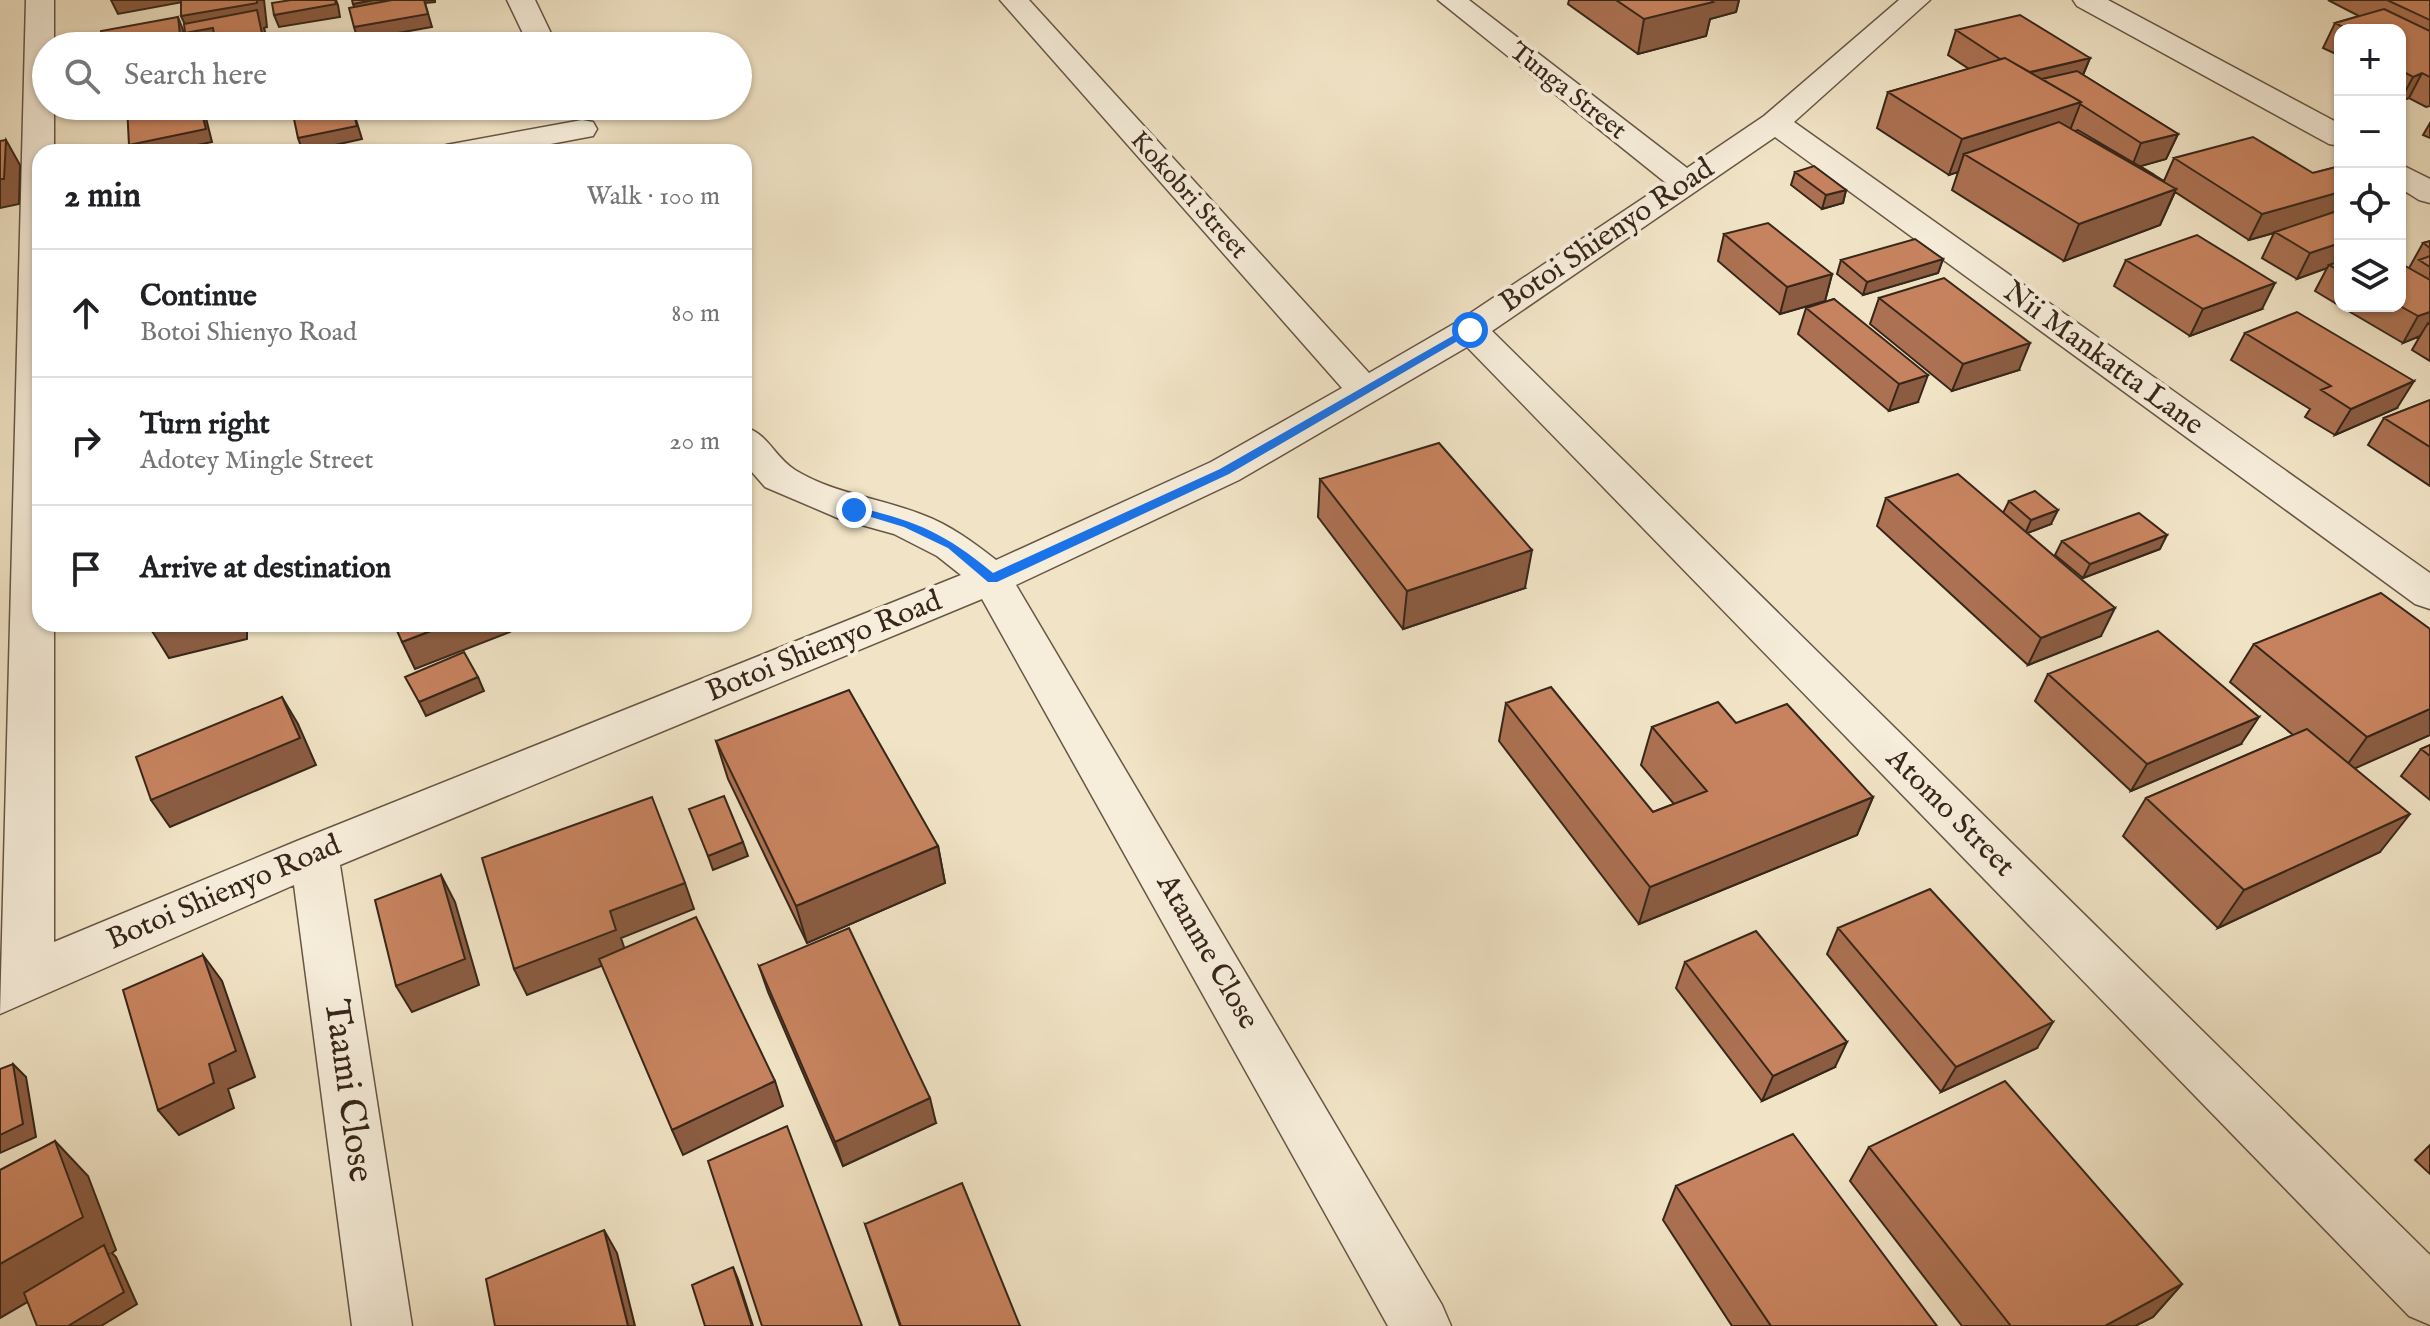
<!DOCTYPE html>
<html lang="en">
<head>
<meta charset="utf-8">
<style>
  body { margin:0; font-family:"IM FELL English",serif; background:#f6f6f6; color:#202124 }
  .controls { position:absolute; right:24px; top:24px; display:grid; overflow:hidden; border-radius:16px; box-shadow:0 2px 6px #0004 }
  .controls button { width:72px; height:72px; display:grid; place-items:center; padding:0; border:0; border-bottom:2px solid #e0e0e0; background:#fff; color:#202124; font:40px sans-serif }
  .stop { position:absolute; width:24px; height:24px; margin:-18px; border:6px solid #1a73e8; border-radius:50%; background:#fff }
  .stop.end { background:#1a73e8; border-color:#fff; box-shadow:0 2px 8px #0008 }
  .list { margin:0; padding:0; list-style:none }
  h2 { display:flex; justify-content:space-between; align-items:center; height:104px; margin:0; padding:0 32px; font-size:34px }
  h2 small { font-size:26px; font-weight:400; color:#757577 }
  .list li { display:grid; grid-template-columns:52px 1fr auto; gap:24px; align-items:center; box-sizing:border-box; height:128px; padding:0 32px; border-top:2px solid #e0e0e0 }
  .list b { display:block; font-size:30px; white-space:nowrap }
  .list p { margin:0; font-size:26px; white-space:nowrap; color:#757577 }
  .list em { font-size:26px; font-style:normal; color:#757577 }
  .icon { flex:none; width:44px; height:44px; fill:none; stroke:currentColor; stroke-width:2; stroke-linecap:round; stroke-linejoin:round }
  .map { position:relative; flex:none; width:2430px; height:1326px; overflow:hidden }
  .search { position:absolute; background:#fff; box-shadow:0 2px 6px #0004; left:32px; top:32px; width:720px; height:88px; display:flex; align-items:center; gap:20px; box-sizing:border-box; padding:0 28px; border-radius:44px; color:#757577; font-size:30px }
  .panel { position:absolute; background:#fff; box-shadow:0 2px 6px #0004; left:32px; top:144px; width:720px; height:488px; border-radius:24px }
  .map>svg:first-child { display:block }
</style>
</head>
<body>
<div class="map">
<svg width="2430" height="1326" viewBox="0 0 2430 1326">
  <rect width="100%" height="100%" fill="#f1e4c6"/>
  <filter id="stains"><feTurbulence type="fractalNoise" baseFrequency=".0025" numOctaves="4"/><feColorMatrix values="0 0 0 0 .2 0 0 0 0 .09 0 0 0 0 .02 0 0 0 .5 -.17"/></filter>
  <radialGradient id="worn" r=".72"><stop offset=".6" stop-color="#630" stop-opacity="0"/><stop offset="1" stop-color="#630" stop-opacity=".3"/></radialGradient>
  <g fill="none" stroke-linecap="round" stroke-linejoin="round">
    <defs>
      <path id="minor" d="M26 0H54V46H46V106H54V152H40V624H54V942L297 841 961 575 937 556 894 534 840 519 765 487 744 463V427C768 433 774 457 795 470 834 494 881 498 923 515 950 525 973 542 996 560L1211 462 1342 388 1000 0H1029L1369 373 1457 322 1666 183 1438 0H1469L1687 168 1764 116 1899 0H1930L1794 122 2430 573V609L2415 604 1775 137 1492 331 2430 1255V1325L2409 1316 1467 347 1239 480 1016 585 1442 1305 1451 1326H1388L982 599 340 865 412 1326H352L294 885 0 1014Z
        M507 0H535L557 46H529Z
        M2073 0H2108L2340 124V146L2329 144 2077 6Z
        M582 120 593 122 597 129 593 136 508 152H441L446 145 457 143Z
        M2400 164 2430 179V203L2419 200 2400 188Z"/>
    </defs>
    <use href="#minor" stroke="#665645" stroke-width="3"/>
    <use href="#minor" fill="#f6edda" fill-rule="evenodd"/>
  </g>
  <path fill="#ab7152" stroke="#37261a" stroke-width="2" d="M1569 0H1739L1736 12 1710 19 1706 36 1638 54 1568 4Z
    M2328 0H2430V106L2426 107 2409 98 2400 101V30H2340V56L2323 48 2335 23 2359 16Z
    M1956 30 2090 58 2083 75 2178 134 2166 159 2140 166 2164 181 2174 158 2313 173 2340 166V306L2315 291 2327 268 2297 279 2262 258 2274 233 2249 240 2175 192 2160 225 2064 261 1952 190 1958 172 1949 175 1877 128 1888 92 1969 69 1948 55Z
    M2430 123V138L2423 135Z
    M1795 172 1846 190 1843 203 1822 209 1791 185Z
    M1724 234 1832 274 1825 301 1780 314 1718 261Z
    M2430 241V361L2412 350 2420 336 2403 343 2340 306H2400L2409 268 2423 243Z
    M1943 259 1938 273 1863 295 1837 274 1841 260Z
    M2126 260 2262 309 2190 336 2114 286Z
    M1879 298 2019 370 1952 391 1870 324Z
    M1834 299 1918 402 1889 411 1798 334 1806 308Z
    M2245 333 2397 408 2335 435 2305 417 2310 409 2231 360Z
    M2430 400V486L2368 445 2384 418Z
    M1320 479 1525 588 1403 629 1318 517Z
    M1886 498 2003 513 2009 501 2051 524 2027 533 2101 636 2028 665 1877 526Z
    M2062 541 2160 549 2083 578 2055 555Z
    M2430 629V735L2354 768 2380 852 2218 928 2123 836 2146 798 2293 735 2230 682 2254 644Z
    M2048 674 2241 744 2131 791 2035 701Z
    M1506 703 1653 812 1674 804 1641 765 1652 727 1736 723 1873 797 1857 835 1639 924 1499 741Z
    M716 741 938 846 945 883 807 943 728 779Z
    M2430 745V800L2401 776 2421 749Z
    M1838 928 2037 1048 1941 1092 1827 954Z
    M1685 962 1835 1067 1762 1101 1676 988Z
    M759 966 936 1123 843 1166 768 992Z
    M2430 1145V1174L2415 1160Z
    M1869 1147 2182 1284 2153 1317 2135 1326H1962L1850 1181Z
    M1676 1186 1937 1326H1732L1663 1220Z
    M865 1224 1020 1326H900Z"/>
  <path fill="#8b5c42" stroke="#37261a" stroke-width="2" d="M111 0H183V2L118 14Z
    M257 0H264L267 27 264 28 269 46H191L185 33H189L181 16Z
    M335 0H336L338 5 340 17 279 27 274 15Z
    M373 0H435V2L425 3 432 27 358 40 354 27 358 16 353 4Z
    M1693 0H1739L1736 12 1710 19 1706 36 1638 54 1644 19Z
    M178 17 183 30 185 46H121Z
    M2090 58 2080 82 2056 88 2023 74Z
    M2422 73 2409 98 2400 101 2413 77Z
    M2081 102 2067 138 1964 154 1958 172 1949 175 1962 139Z
    M200 106H203L212 142 164 152H132L129 145Z
    M351 106H387L354 113 362 139 303 152 298 138 353 112Z
    M2178 134 2166 159 2131 169 2141 143Z
    M6 140 20 165 19 204 0 208V179Z
    M2176 189 2160 225 2064 261 2079 224Z
    M1846 190 1843 203 1822 209 1826 195Z
    M2340 192V214L2249 240 2262 214Z
    M2340 243V264L2329 265 2327 268 2297 279 2310 253Z
    M1943 259 1938 273 1863 295 1867 282Z
    M1832 274 1825 301 1780 314 1787 287Z
    M2275 283 2262 309 2190 336 2203 309Z
    M2430 312V325L2428 323 2420 336 2403 343 2418 316Z
    M2030 343 2019 370 1952 391 1963 364Z
    M1928 375 1918 402 1889 411 1899 384Z
    M2414 381 2397 408 2335 435 2351 409Z
    M2058 510 2051 524 2025 534 2031 520Z
    M2167 535 2160 549 2083 578 2090 564Z
    M1532 550 1525 588 1403 629 1407 591Z
    M2115 608 2101 636 2028 665 2041 638Z
    M180 624H247V639L169 658 152 631Z
    M449 624H507L510 632 415 669 402 642Z
    M478 677 484 691 426 716 419 702Z
    M282 697 298 724 316 765 170 827 151 800Z
    M2430 709V735L2340 775 2367 737Z
    M2259 717 2241 744 2131 791 2147 764Z
    M1873 797 1857 835 1639 924 1650 887Z
    M2410 814 2380 852 2218 928 2244 890Z
    M743 842 748 856 713 870 708 856Z
    M938 846 945 883 807 943 796 906Z
    M441 875 455 902 479 985 412 1012 396 986Z
    M685 883 694 909 621 938 627 956 527 995 514 969 610 911Z
    M203 955 222 981 255 1077 228 1089 234 1108 179 1135 158 1110 209 1064Z
    M2053 1022 2037 1048 1941 1092 1956 1067Z
    M1847 1042 1835 1067 1762 1101 1773 1076Z
    M13 1064 26 1077 36 1137 0 1153V1135Z
    M775 1081 783 1106 683 1155 672 1130Z
    M930 1098 936 1123 843 1166 835 1142Z
    M55 1141 88 1176 116 1250 112 1253 116 1257 137 1304 101 1326H68L108 1255 0 1318V1264Z
    M604 1230 617 1253 635 1326H628Z
    M733 1267 738 1279 753 1326H752Z
    M2182 1284 2153 1317 2135 1326H2105Z"/>
  <path fill="#c7835f" stroke="#37261a" stroke-width="2" d="M181 0H257V3L181 16Z
    M291 0H335L336 4 274 15 272 3Z
    M352 0H373L353 4Z
    M392 0H424L428 14 354 27 349 8Z
    M1616 0H1710L1713 2 1644 19Z
    M2387 0H2430V20Z
    M2384 9 2430 31V77L2422 73 2413 77 2400 70V30H2349L2335 23Z
    M257 10 264 43 250 46H216L213 28 185 33 184 24Z
    M2020 15 2090 58 2030 72 2005 58 2000 59 1956 30Z
    M178 17 180 35 121 46H101V31Z
    M179 39V46H139Z
    M420 42 422 46H401Z
    M2005 58 2081 102 1962 139 1888 92Z
    M2077 71 2178 134 2141 143 2080 104 2081 102 2042 79Z
    M127 106H200L206 129 129 145Z
    M352 107 357 126 298 138 294 119Z
    M2059 122 2176 189 2079 224 1964 154Z
    M2078 130 2151 173H2150L2075 131Z
    M2253 137 2313 173 2340 166V192L2262 214 2174 158Z
    M6 140 4 179H0V141Z
    M467 149 468 152H454Z
    M1814 166 1846 190 1826 195 1795 172Z
    M2340 210V243L2310 253 2275 232Z
    M1768 223 1832 274 1787 287 1724 234Z
    M2197 235 2275 283 2203 309 2126 260Z
    M1915 239 1943 259 1867 282 1841 260Z
    M2430 241V248L2423 243Z
    M2430 256V267L2419 260Z
    M2340 261V271L2329 265Z
    M2400 263 2430 280V312L2418 316 2400 306Z
    M1944 278 2030 343 1963 364 1879 298Z
    M1834 299 1928 375 1899 384 1806 308Z
    M2297 312 2414 381 2351 409 2321 390 2331 386 2245 333Z
    M2430 400V447L2384 418Z
    M1439 443 1532 550 1407 591 1320 479Z
    M1958 474 2115 608 2041 638 1886 498Z
    M2035 491 2058 510 2031 520 2009 501Z
    M2139 513 2167 535 2090 564 2062 541Z
    M2381 593 2430 629V709L2367 737 2254 644Z
    M152 624H180L152 631Z
    M394 624H449L402 642Z
    M2158 631 2259 717 2147 764 2048 674Z
    M464 652 478 677 419 702 405 677Z
    M1551 687 1653 812 1707 791 1652 727 1718 702 1736 723 1787 704 1873 797 1650 887 1506 703Z
    M849 690 938 846 796 906 716 741Z
    M282 697 300 738 151 800 136 757Z
    M2307 729 2410 814 2244 890 2146 798Z
    M2430 745V756L2421 749Z
    M724 796 743 842 708 856 689 809Z
    M652 797 685 883 610 911 616 930 514 969 482 858Z
    M441 875 465 959 396 986 375 900Z
    M1930 889 2053 1022 1956 1067 1838 928Z
    M696 917 775 1081 672 1130 599 959Z
    M849 928 930 1098 835 1142 759 966Z
    M1756 931 1847 1042 1773 1076 1685 962Z
    M203 955 236 1051 209 1064 214 1083 158 1110 123 990Z
    M13 1064 23 1124 0 1135V1069Z
    M2005 1081 2182 1284 2105 1326H2011L1869 1147Z
    M787 1126 862 1326H762L708 1161Z
    M1793 1134 1937 1326H1771L1676 1186Z
    M55 1141 83 1217 0 1264V1170Z
    M962 1183 1020 1326H901L865 1224Z
    M604 1230 628 1326H495L486 1279Z
    M104 1245 124 1292 68 1326H37L24 1293Z
    M733 1267 752 1326H705L692 1285Z"/>
  <path fill="#1a73e8" d="M1470 326 1475 330 1473 332 1229 474 997 582H988L948 548 904 527 848 510 854 506C917 522 942 531 993 573L1220 469Z"/>
  <g text-anchor="middle" dominant-baseline="central" stroke-width="8" stroke-linejoin="round" paint-order="stroke">
    <g font-size="26" fill="#37261a" stroke="#f6edda">
      <text transform="translate(1568 91) rotate(38)">Tunga Street</text>
      <text transform="translate(1189 195) rotate(48)">Kokobri Street</text>
    </g>
    <g font-size="30" fill="#37261a" stroke="#f6edda">
      <text transform="translate(1607 236) rotate(-34)">Botoi Shienyo Road</text>
      <text transform="translate(2103 359) rotate(36)">Nii Mankatta Lane</text>
      <text transform="translate(824 647) rotate(-22)">Botoi Shienyo Road</text>
      <text transform="translate(1950 813) rotate(45)">Atomo Street</text>
      <text transform="translate(224 893) rotate(-23)">Botoi Shienyo Road</text>
      <text transform="translate(1207 952) rotate(60)">Atanme Close</text>
    </g>
    <g font-size="36" fill="#37261a" stroke="#f6edda">
      <text transform="translate(348 1091) rotate(82)">Taami Close</text>
    </g>
  </g>
  <rect width="100%" height="100%" filter="url(#stains)"/>
  <rect width="100%" height="100%" fill="url(#worn)"/>
</svg>
<div class="controls">
<button>+</button>
<button>−</button>
<button><svg class="icon" aria-label="locate" viewBox="0 0 24 24"><circle cx="12" cy="12" r="6"/><path d="M12 2v4M12 18v4M2 12h4M18 12h4"/></svg></button>
<button><svg class="icon" aria-label="layers" viewBox="0 0 24 24"><path d="M12 4l9 5-9 5-9-5zM3 14l9 5 9-5"/></svg></button>
</div>
<div class="stop" style="left:1470px;top:330px"></div>
<div class="stop end" style="left:854px;top:510px"></div>
<div class="search"><svg class="icon" aria-label="search" viewBox="0 0 24 24"><circle cx="10" cy="10" r="6"/><path d="M15 15l6 6"/></svg>Search here</div>
<section class="panel">
<h2>2 min<small>Walk · 100 m</small></h2>
<ul class="list">
<li><svg class="icon" aria-label="ahead" viewBox="0 0 24 24"><path d="M12 20V5M6 11l6-6 6 6"/></svg><div><b>Continue</b><p>Botoi Shienyo Road</p></div><em>80 m</em></li>
<li><svg class="icon" aria-label="right" viewBox="0 0 24 24"><path d="M7 20v-9h11M14 6l5 5-5 5"/></svg><div><b>Turn right</b><p>Adotey Mingle Street</p></div><em>20 m</em></li>
<li><svg class="icon" aria-label="arrive" viewBox="0 0 24 24"><path d="M6 21V4h12l-3 4 3 4H6"/></svg><div><b>Arrive at destination</b></div></li>
</ul>
</section>
</div>
</body>
</html>
